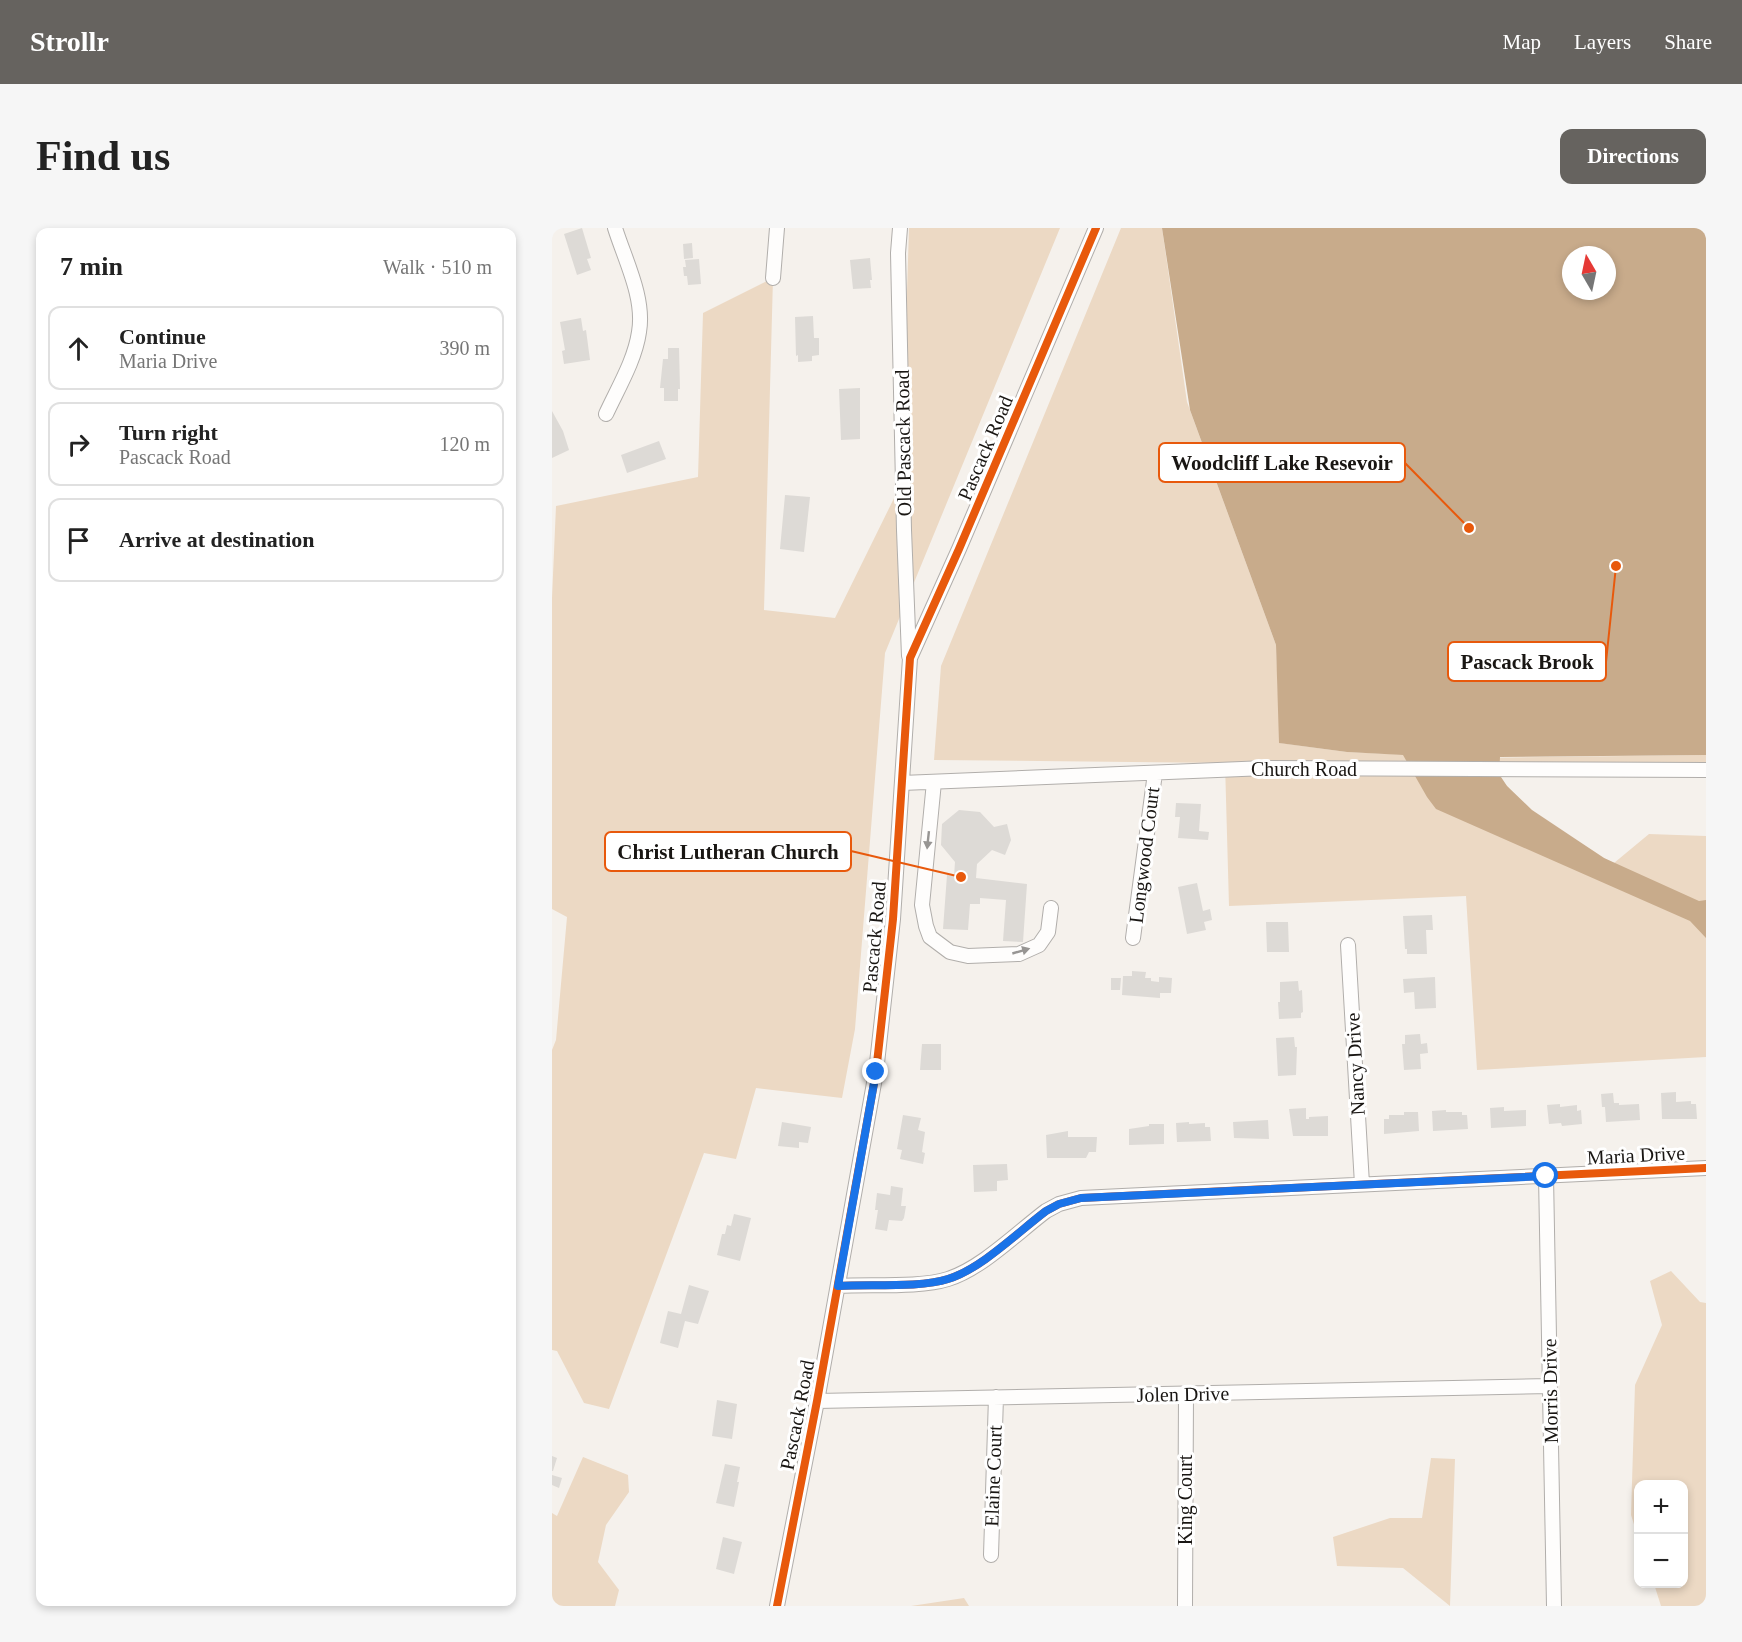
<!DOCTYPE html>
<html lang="en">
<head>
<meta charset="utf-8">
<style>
  body { margin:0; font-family:"Times New Roman",serif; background:#f6f6f6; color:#222 }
  .controls { position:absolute; right:18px; bottom:18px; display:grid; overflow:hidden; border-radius:12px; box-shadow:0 3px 9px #0003 }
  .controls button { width:54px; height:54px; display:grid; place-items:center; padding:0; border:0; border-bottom:2px solid #e0e0e0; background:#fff; color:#222; font:30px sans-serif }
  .compass { position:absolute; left:1010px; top:18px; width:54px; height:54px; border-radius:50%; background:#fff; box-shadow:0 3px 9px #0003; rotate:351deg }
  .stop { position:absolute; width:18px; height:18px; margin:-14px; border:4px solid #1a73e8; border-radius:50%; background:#fff }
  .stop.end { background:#1a73e8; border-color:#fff; box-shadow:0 2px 6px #0008 }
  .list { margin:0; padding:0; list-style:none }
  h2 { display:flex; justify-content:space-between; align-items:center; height:78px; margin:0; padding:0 24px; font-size:26px }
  h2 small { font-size:20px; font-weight:400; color:#767676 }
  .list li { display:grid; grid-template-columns:39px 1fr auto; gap:18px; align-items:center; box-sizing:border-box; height:84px; margin:0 12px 12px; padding:0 12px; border:2px solid #e0e0e0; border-radius:12px }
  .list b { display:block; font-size:22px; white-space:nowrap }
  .list p { margin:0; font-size:20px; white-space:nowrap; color:#767676 }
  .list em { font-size:20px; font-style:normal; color:#767676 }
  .icon { flex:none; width:33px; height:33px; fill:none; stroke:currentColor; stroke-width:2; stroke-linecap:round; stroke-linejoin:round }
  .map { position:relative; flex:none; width:1154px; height:1378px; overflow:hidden; border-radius:12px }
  header { display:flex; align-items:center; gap:36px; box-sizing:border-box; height:84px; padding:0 30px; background:#66635f; color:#fff }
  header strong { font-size:28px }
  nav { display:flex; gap:33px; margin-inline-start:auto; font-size:21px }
  .intro { display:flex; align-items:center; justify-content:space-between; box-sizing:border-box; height:144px; padding:0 36px }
  h1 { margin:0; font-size:42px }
  .button { padding:15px 27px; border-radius:12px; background:#66635f; color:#fff; font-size:21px; font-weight:700 }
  main { display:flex; gap:36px; padding:0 36px }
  aside { flex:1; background:#fff; border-radius:12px; box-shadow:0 3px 9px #0003 }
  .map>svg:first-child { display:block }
</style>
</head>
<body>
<header>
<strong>Strollr</strong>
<nav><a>Map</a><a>Layers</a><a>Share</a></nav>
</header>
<div class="intro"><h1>Find us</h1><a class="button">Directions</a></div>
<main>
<aside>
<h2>7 min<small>Walk · 510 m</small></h2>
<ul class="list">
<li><svg class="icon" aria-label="ahead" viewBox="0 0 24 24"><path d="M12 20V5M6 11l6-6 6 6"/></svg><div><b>Continue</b><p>Maria Drive</p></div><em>390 m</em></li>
<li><svg class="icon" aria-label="right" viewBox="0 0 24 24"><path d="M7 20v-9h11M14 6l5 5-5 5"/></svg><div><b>Turn right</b><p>Pascack Road</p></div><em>120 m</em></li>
<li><svg class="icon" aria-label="arrive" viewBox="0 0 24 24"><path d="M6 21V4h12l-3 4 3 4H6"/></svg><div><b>Arrive at destination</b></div></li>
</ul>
</aside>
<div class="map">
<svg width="1154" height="1378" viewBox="0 0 1154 1378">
  <rect width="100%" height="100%" fill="#f5f1ec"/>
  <path fill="#ecd9c4" d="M357 0H508L333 425 303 801 290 870 204 860 184 931 152 925 57 1181 32 1175 5 1123 0 1122V822L4 812 15 689 0 681V370L4 278 146 249 151 85 221 50 212 382 283 390 349 256Z
    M569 0H610L635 174 724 417 728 515 795 524 923 530 1154 527V542L947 547C971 585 1016 606 1052 630L1062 635 1097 606 1154 608V829L925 842 914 668 677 678 673 535 382 532 389 438Z
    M1119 1043 1148 1074 1154 1075V1378H1109L1102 1356H1132V1256H1086V1309L1079 1287 1083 1157 1110 1097 1098 1053Z
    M31 1229 76 1247 77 1264 54 1297 46 1334 67 1362 63 1378H0V1285L5 1288Z
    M879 1230 903 1231 898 1378 851 1340 785 1338 781 1309 838 1290H870Z
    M412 1370 417 1378H359Z"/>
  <path fill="#c8ab8b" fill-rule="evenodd" d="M610 0H1154V527L948 529 947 546 955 558 980 582 1052 630 1147 673 1154 672V710L1138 693 884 581 875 569 851 527 795 524 727 515 724 417 638 182ZM1019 27H1055V63H1019Z"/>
  <path fill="#dddad6" d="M30 0 39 30 35 31 39 42 25 47 12 6Z
    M140 15 141 30 132 31 131 16Z
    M318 30 320 52H318L319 60 301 61 298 32Z
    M147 31 149 56 136 57 135 48H132L131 39H134L133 32Z
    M261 88 262 110H267V127L260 128V133L246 134V127L244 128 243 89Z
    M29 90 31 103 34 102 38 132 12 136 10 123 13 122 8 94Z
    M116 120H127L128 161H126V173H112V160H108L111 131H116Z
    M308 160V211L289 212 287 161Z
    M0 183 11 203 17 222 0 230Z
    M107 213 114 231 75 245 69 227Z
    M233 267 258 269 252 324 228 321Z
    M624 575 649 576 647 603 657 604 656 612 626 610 628 589H623Z
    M407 582 428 584 442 599 455 596 459 612 453 627 440 622 425 636 424 650 475 656 471 714 451 713 454 672 428 670V676H418L416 702 391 701 395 647 402 648 403 634 389 617 390 596Z
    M645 655 651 683 658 681 660 692 652 694 654 702 635 706 626 659Z
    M880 687 881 702H874L875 726H855V721H853L851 688Z
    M714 694H736L737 724H715Z
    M580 743 594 744 593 750H599V753L607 754V749L620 750 619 765H608V770L570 767 571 748H580Z
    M883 749 884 780 863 781 862 764 852 765 851 751Z
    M559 750H569L568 762H559Z
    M746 753 747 763 750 762 751 784 749 785V790L727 791 726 774H728V754Z
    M868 806 869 816 875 815 876 825 868 826 869 841 852 842 850 816H853V807Z
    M742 809 743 819H745L744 847 726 848 724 810Z
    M370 816H389V842H368Z
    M1124 864V874L1139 873V876H1144L1145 891H1110L1109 865Z
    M1061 865 1062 875H1067V877L1087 876 1088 892 1054 894 1053 879H1050L1049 866Z
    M1008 876V879L1025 877V883L1029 882 1030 896 1010 898 1009 895 997 896 995 877Z
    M952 879V883L974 882V898L939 900 938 880Z
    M754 880V891H757V889L776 888V908H741L737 881Z
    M894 882V884H910V887H915L916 901 881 903 880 883Z
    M852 884H866L867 903 832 906V891H837V887H852Z
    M351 887 369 890 366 902 373 904 370 924 373 925 371 936 348 931 350 922 345 921Z
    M716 892 717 911 682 910 681 894Z
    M230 894 259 899 256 915 247 914V920L226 918Z
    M637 894V896L653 895V899H658L659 913 625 914 624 895Z
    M597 896H612V916L577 917V901L597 898Z
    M516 903V909H545L544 924H537L534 930H495L494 907Z
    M455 936 456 952 445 953V963L422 964 421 937Z
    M339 958 351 960 349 978H354L352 990 350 993 337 992 335 1003 323 1001 326 982H323L325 965 338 967Z
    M182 986 199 990 188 1033 165 1027 170 1006H173L175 997 179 998Z
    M137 1057 157 1063 146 1096 133 1093 126 1120 108 1115 116 1083 129 1086Z
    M165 1172 185 1176 180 1211 160 1208Z
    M0 1228 5 1230 1 1243H0Z
    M173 1236 188 1239 185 1254H187L182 1279 164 1275Z
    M0 1247 10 1250 7 1260 0 1257Z
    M171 1309 190 1314 182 1346 164 1341Z"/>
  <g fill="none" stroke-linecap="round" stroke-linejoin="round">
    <defs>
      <path id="minor" d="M348 0 346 25 352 302 357 428
        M221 50 225 0
        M54 186C66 160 83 132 87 104 93 70 73 32 63 0
        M382 554 370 677 374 698 378 709 398 724 416 728 467 726 487 717 496 704 499 680
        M350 555 714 540 1154 542
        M581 710 603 545
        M796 717 810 956
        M994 948 1002 1378
        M286 1058C317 1056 368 1060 396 1051 429 1041 466 1004 494 983L507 976 529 970 1154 940
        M265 1173 998 1158
        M439 1327 444 1169
        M225 1378 265 1173 324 844 341 691 358 430 407 321 544 0
        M633 1378 634 1166"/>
    </defs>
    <use href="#minor" stroke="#b1aeab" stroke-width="16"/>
    <use href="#minor" stroke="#fefdfc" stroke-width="14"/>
    <defs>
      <path id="cycleway" d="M286 1058C317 1056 368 1060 396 1051 429 1041 466 1004 494 983L507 976 529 970 1154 940
        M225 1378 265 1173 324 844 341 691 358 430 407 321 544 0"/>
    </defs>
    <use href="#cycleway" stroke="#fff" stroke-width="11"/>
    <use href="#cycleway" stroke="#e8590c" stroke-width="8"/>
  </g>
  <defs><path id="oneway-solid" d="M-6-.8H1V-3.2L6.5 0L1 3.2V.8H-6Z" transform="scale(1.5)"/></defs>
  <g fill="#979593">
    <use href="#oneway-solid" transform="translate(376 612) rotate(96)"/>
    <use href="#oneway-solid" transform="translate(469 723) rotate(-16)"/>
  </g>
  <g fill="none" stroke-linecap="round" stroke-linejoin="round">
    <path stroke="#1a73e8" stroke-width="8" d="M324 844 286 1058C317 1056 368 1060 396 1051 429 1041 466 1004 494 983L507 976 529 970 994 948"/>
  </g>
  <g text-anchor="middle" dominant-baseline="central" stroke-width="6" stroke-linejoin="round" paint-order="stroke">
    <g font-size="20" fill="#191613" stroke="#fff">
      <text transform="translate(351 215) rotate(-91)">Old Pascack Road</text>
      <text transform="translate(433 220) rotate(-67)">Pascack Road</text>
      <text x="752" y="541">Church Road</text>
      <text transform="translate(592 627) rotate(-83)">Longwood Court</text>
      <text transform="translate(322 709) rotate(-85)">Pascack Road</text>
      <text transform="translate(803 836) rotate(-93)">Nancy Drive</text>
      <text transform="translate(1084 927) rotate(-3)">Maria Drive</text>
      <text transform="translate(998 1163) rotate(-91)">Morris Drive</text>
      <text transform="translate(631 1166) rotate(-1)">Jolen Drive</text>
      <text transform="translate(245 1187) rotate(-79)">Pascack Road</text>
      <text transform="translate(441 1248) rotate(-88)">Elaine Court</text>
      <text transform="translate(633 1272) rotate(-90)">King Court</text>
    </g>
  </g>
  <path fill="none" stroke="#e8590c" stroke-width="2" d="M917 300L853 235M1064 338L1054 434M409 649L299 623"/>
  <g fill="#e8590c" stroke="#fff" stroke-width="2">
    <circle cx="917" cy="300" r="6"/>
    <circle cx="1064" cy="338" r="6"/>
    <circle cx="409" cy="649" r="6"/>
  </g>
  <g fill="#fff" stroke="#e8590c" stroke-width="2">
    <rect x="607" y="215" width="246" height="39" rx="6"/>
    <rect x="896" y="414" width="158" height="39" rx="6"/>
    <rect x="53" y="604" width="246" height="39" rx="6"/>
  </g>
  <g font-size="21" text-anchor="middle" font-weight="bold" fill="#191613">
    <text x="730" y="242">Woodcliff Lake Resevoir</text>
    <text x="975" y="441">Pascack Brook</text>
    <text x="176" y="631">Christ Lutheran Church</text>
  </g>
</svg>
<div class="controls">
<button>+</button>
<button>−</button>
</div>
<svg class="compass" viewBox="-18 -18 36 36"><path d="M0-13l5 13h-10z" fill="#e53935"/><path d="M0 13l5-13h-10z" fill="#767676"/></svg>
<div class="stop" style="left:994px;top:948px"></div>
<div class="stop end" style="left:324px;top:844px"></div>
</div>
</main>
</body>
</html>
